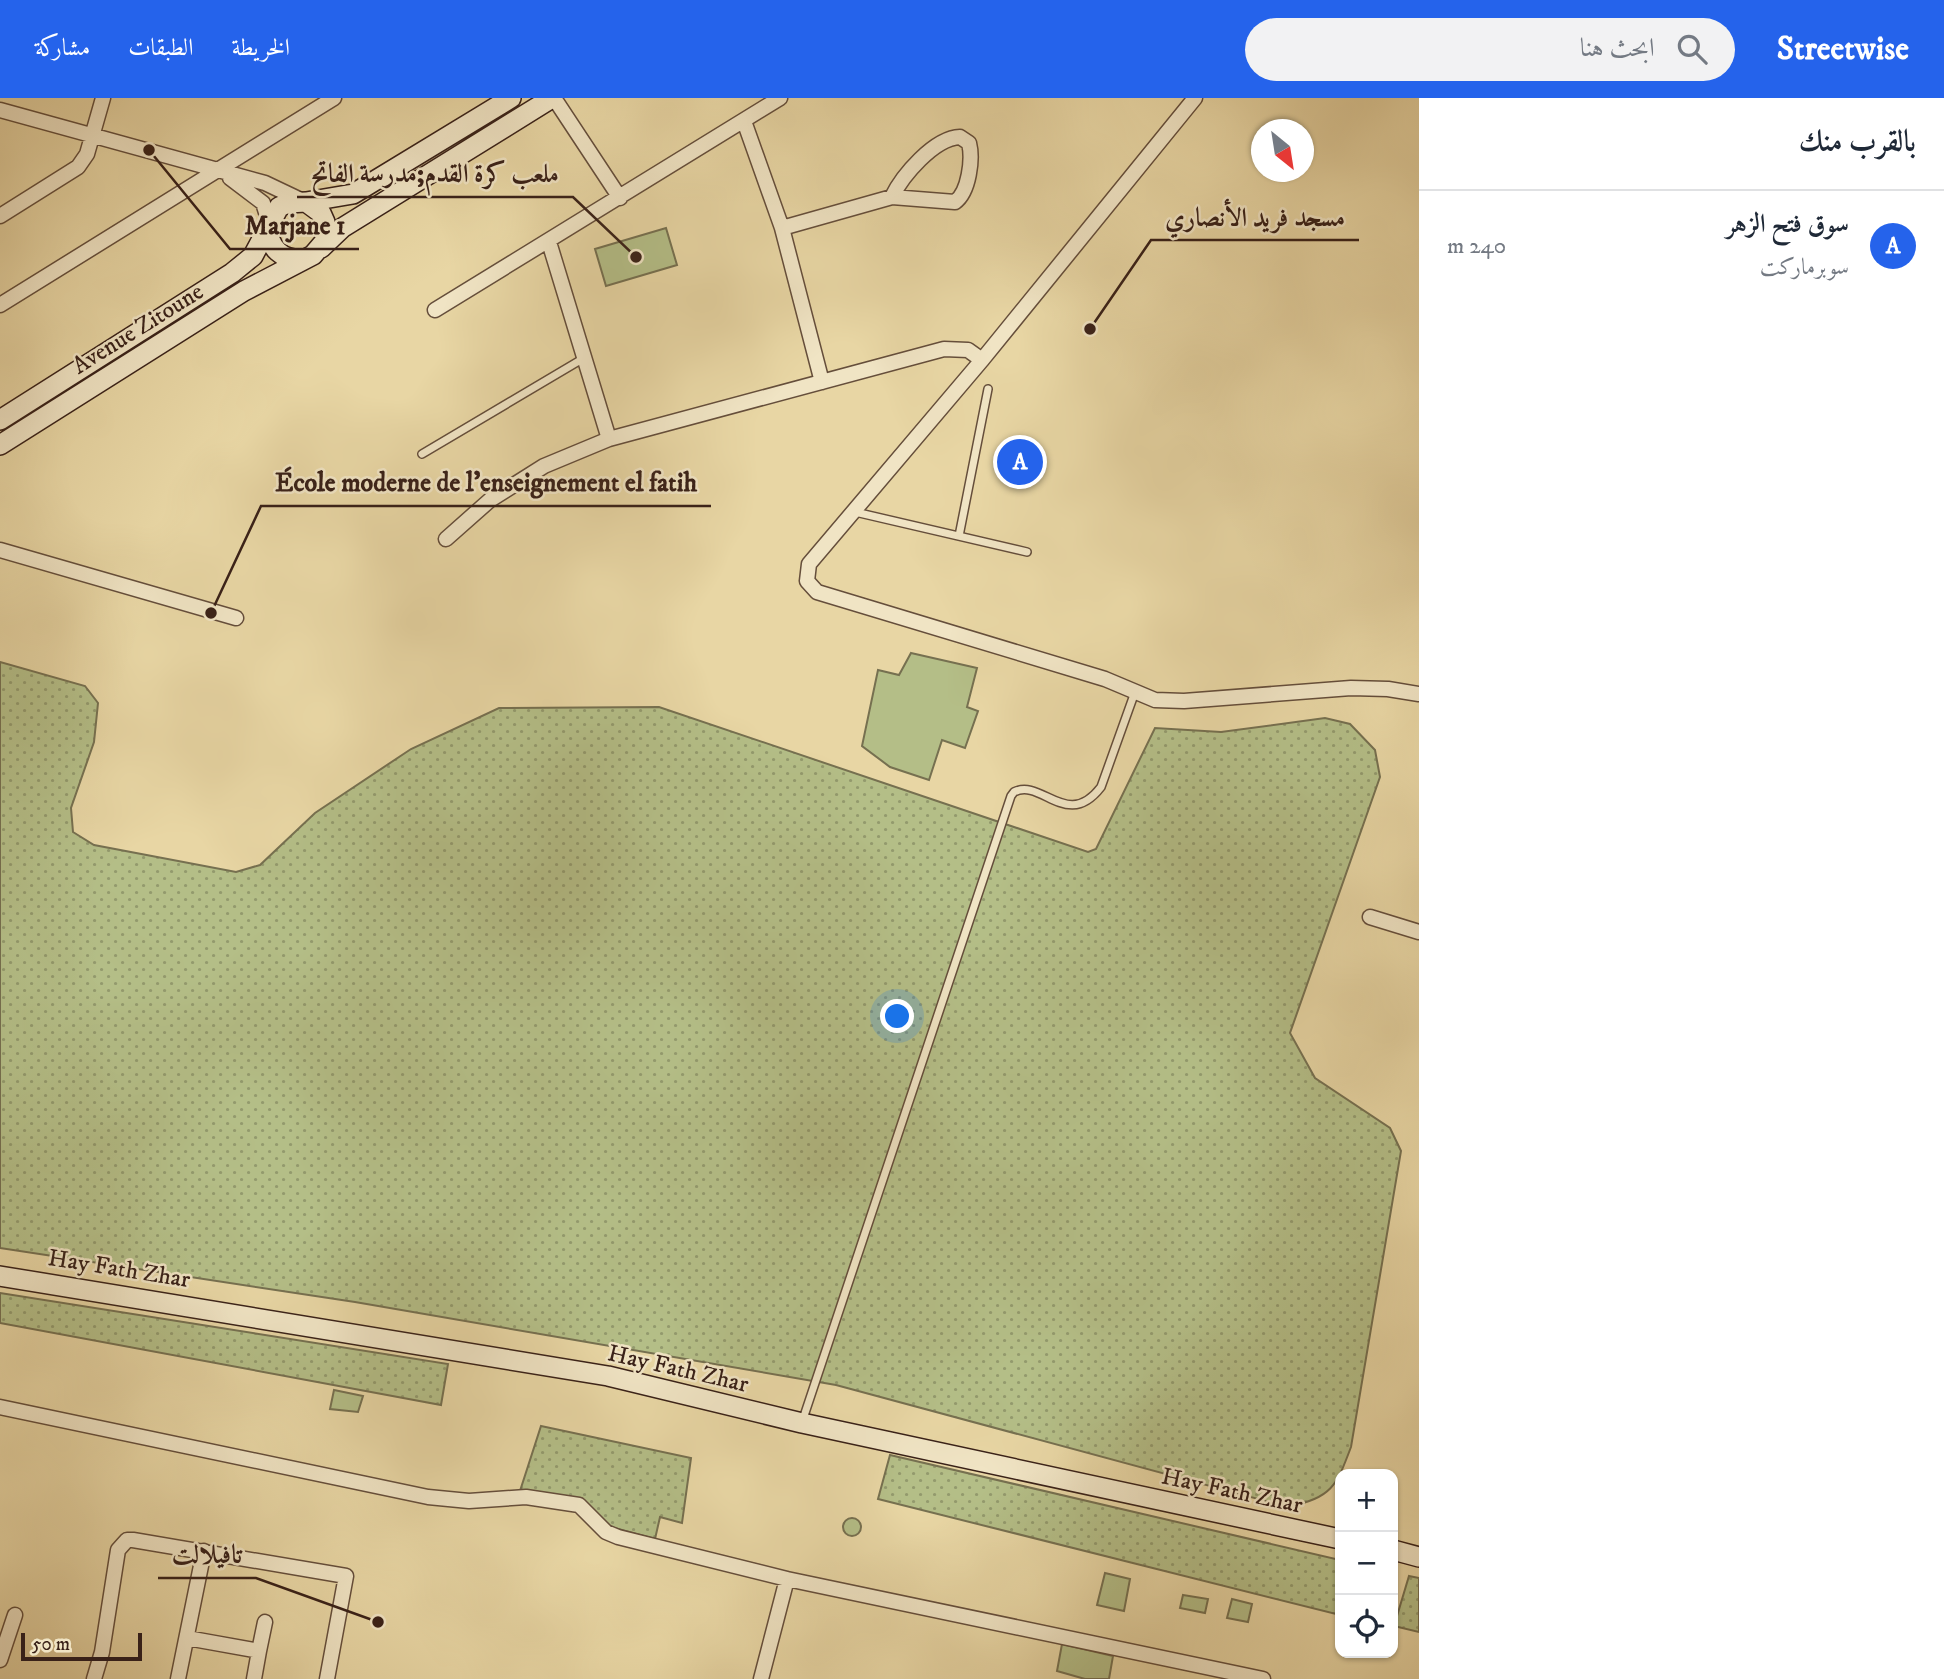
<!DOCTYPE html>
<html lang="ar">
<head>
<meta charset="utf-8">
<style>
  body { margin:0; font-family:"IM FELL DW Pica",Amiri,serif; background:#f2f2f3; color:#1f2937; direction:rtl }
  .controls { position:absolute; right:21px; bottom:21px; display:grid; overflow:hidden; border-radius:14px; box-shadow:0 2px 5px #0004 }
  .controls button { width:63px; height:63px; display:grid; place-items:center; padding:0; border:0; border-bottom:2px solid #e0e1e3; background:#fff; color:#1f2937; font:35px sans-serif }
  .compass { position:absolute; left:1251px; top:21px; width:63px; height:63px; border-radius:50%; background:#fff; box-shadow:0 2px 5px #0004; rotate:150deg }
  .scale { position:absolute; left:21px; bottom:18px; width:121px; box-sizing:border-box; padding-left:7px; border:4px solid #392118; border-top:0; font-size:19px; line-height:24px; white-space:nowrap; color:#392118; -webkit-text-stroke:5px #f0e4c4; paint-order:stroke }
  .you { position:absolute; left:898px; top:919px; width:24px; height:24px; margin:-18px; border:5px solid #fff; border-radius:50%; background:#1a73e8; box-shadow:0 0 0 10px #1a73e833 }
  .badge { display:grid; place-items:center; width:46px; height:46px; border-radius:50%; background:#2563eb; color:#fff; font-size:23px; font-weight:700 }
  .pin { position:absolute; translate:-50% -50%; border:4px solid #fff; box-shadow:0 2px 7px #0006 }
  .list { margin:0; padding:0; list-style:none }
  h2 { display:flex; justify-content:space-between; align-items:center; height:91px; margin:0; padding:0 28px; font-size:30px }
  h2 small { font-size:23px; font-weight:400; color:#747a83 }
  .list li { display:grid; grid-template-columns:46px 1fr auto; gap:21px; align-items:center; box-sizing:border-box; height:112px; padding:0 28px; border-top:2px solid #e0e1e3 }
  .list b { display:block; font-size:26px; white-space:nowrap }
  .list p { margin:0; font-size:23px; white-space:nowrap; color:#747a83 }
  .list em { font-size:23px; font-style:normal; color:#747a83 }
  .icon { flex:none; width:38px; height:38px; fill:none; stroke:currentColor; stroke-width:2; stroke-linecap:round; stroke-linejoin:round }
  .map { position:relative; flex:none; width:1419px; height:1581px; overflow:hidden; direction:ltr }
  header { display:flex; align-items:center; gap:42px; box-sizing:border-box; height:98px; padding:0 35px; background:#2563eb; color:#fff }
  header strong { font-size:33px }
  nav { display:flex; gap:38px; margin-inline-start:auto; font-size:24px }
  .search { width:490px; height:63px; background:#f2f2f3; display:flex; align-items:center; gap:18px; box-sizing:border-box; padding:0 24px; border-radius:38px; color:#747a83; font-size:26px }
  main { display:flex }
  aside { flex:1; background:#fff }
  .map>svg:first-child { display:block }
</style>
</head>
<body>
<header>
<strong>Streetwise</strong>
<div class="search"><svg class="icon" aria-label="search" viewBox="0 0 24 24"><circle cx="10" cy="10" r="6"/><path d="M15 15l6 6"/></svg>ابحث هنا</div>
<nav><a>الخريطة</a><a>الطبقات</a><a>مشاركة</a></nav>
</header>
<main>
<aside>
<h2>بالقرب منك<small></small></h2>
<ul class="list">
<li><span class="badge">A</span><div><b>سوق فتح الزهر</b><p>سوبرماركت</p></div><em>240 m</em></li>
</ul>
</aside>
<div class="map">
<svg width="1419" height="1581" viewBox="0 0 1419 1581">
  <defs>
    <pattern id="grass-dots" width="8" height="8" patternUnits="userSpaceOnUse" patternTransform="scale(1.75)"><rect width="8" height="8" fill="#b4be87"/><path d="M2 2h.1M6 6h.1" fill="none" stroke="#939a6d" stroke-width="1.8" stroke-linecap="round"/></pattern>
  </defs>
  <rect width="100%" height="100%" fill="#e8d6a4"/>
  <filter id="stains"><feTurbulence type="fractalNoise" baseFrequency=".00286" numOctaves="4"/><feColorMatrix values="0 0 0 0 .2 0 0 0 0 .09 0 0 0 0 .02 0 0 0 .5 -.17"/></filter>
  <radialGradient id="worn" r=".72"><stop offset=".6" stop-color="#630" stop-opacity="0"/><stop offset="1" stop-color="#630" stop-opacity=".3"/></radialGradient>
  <path fill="url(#grass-dots)" stroke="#767050" stroke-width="2" d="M0 564 85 588 98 605 94 644 71 710 73 734 94 747 236 774 260 767 315 715 411 651 499 610 659 609 1088 754 1096 751 1155 630 1221 634 1325 620 1350 626 1375 652 1380 679 1290 935 1315 980 1390 1030 1401 1053 1351 1349C1336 1389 1332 1399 1288 1409L836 1287 355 1204 0 1150Z
    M0 1195 448 1266 441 1307 0 1225Z
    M541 1328 691 1360 682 1425 660 1419 655 1441 611 1429 584 1403 520 1393Z
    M890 1357 1340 1462V1517L878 1401Z
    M1409 1478 1419 1480V1534L1394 1528Z"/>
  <path fill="#b4be87" stroke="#767050" stroke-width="2" d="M666 130 677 167 606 188 595 151Z
    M911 555 977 570 967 609 978 613 965 650 942 642 929 682 890 669 862 648 878 572 899 577Z
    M334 1292 363 1298 358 1314 330 1311Z
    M843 1429a9 9 0 1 1 18 0a9 9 0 1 1-18 0Z
    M1105 1475 1130 1481 1124 1513 1097 1507Z
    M1183 1497 1208 1501 1205 1515 1180 1510Z
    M1232 1501 1252 1506 1248 1524 1227 1520Z
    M1062 1546 1113 1558 1109 1581H1085L1057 1573Z"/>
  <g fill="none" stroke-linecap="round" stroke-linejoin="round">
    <defs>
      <path id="lane" d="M422 356 584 260
        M855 414 1027 454
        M959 438 988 291
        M802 1324 1011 698 1014 694C1042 680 1067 733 1101 689L1135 594"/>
      <path id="street" d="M554 0 620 100
        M1195 0 982 262 809 466 807 483 817 494 1105 581 1155 602 1184 603 1351 590 1388 591 1419 596
        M0 12 265 85 305 104
        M744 23 782 130 822 284
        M230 80 263 105 269 124
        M0 118 78 69 87 56 103 0
        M782 130 892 99 955 104C969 94 973 61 969 45L960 39C934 40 902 78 892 99
        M549 144 609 341
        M0 207 334 0
        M435 212 780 0
        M446 441 490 402 544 368 609 341 944 251 968 252 982 262
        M0 452 236 520
        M1370 819 1419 834
        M0 1309 428 1399 469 1403 526 1399 579 1407 606 1434 618 1439 787 1481 1263 1581
        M187 1540 259 1553 254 1581
        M259 1553 265 1524
        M0 1562 15 1517
        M94 1581 102 1554 118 1452 127 1442H133L346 1478 327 1581
        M178 1581 204 1453
        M761 1581 787 1481"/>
      <path id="secondary" d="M306 104 353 96 511 0
        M268 128C268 150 282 163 304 161
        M321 150 342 130 552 0
        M0 322 232 175 253 158 279 109 288 105 306 104 321 115 325 124V143L313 157 244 193 0 347
        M0 1178 608 1278 802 1325 1340 1441
        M1393 1452 1419 1459"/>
    </defs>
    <use href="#lane" stroke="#654e3b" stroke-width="10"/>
    <use href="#street" stroke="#654e3b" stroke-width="17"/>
    <use href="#secondary" stroke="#392118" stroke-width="22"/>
    <use href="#lane" stroke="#f0e4c4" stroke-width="7"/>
    <use href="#street" stroke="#f0e4c4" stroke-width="14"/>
    <use href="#secondary" stroke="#f0e4c4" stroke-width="19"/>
  </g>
  <g text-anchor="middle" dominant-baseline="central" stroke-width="5" stroke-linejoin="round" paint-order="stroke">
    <g font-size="24" fill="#392118" stroke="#f0e4c4">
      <text transform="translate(138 231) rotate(-32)">Avenue Zitoune</text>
      <text transform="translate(119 1171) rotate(9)">Hay Fath Zhar</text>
      <text transform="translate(678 1271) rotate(13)">Hay Fath Zhar</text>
      <text transform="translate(1232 1393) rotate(12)">Hay Fath Zhar</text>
    </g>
  </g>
  <path fill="none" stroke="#392118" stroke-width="2.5" d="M636 159L573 99H297M1090 231L1151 142H1359M149 52L230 151H359M211 515L261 408H711M378 1524L256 1480H158"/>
  <g fill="#392118" stroke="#f0e4c4" stroke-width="2.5">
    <circle cx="636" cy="159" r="7"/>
    <circle cx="1090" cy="231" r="7"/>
    <circle cx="149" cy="52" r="7"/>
    <circle cx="211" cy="515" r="7"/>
    <circle cx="378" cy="1524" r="7"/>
  </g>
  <g font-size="26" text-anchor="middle" font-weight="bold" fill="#392118" stroke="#f0e4c4" stroke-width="5" stroke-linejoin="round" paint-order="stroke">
    <text x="435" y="84">ملعب كرة القدم;مدرسة الفاتح</text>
    <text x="1255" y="128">مسجد فريد الأنصاري</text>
    <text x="295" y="136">Marjane 1</text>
    <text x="486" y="393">École moderne de l'enseignement el fatih</text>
    <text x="207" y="1465">تافيلالت</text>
  </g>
  <rect width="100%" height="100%" filter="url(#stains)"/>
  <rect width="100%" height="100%" fill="url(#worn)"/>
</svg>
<div class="controls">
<button>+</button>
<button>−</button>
<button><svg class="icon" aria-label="locate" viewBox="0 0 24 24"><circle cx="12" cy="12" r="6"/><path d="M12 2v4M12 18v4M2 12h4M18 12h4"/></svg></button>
</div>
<svg class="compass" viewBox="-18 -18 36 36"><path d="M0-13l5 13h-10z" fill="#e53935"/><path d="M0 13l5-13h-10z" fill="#747a83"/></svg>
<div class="scale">50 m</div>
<div class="you"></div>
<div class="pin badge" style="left:1020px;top:364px">A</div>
</div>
</main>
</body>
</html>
